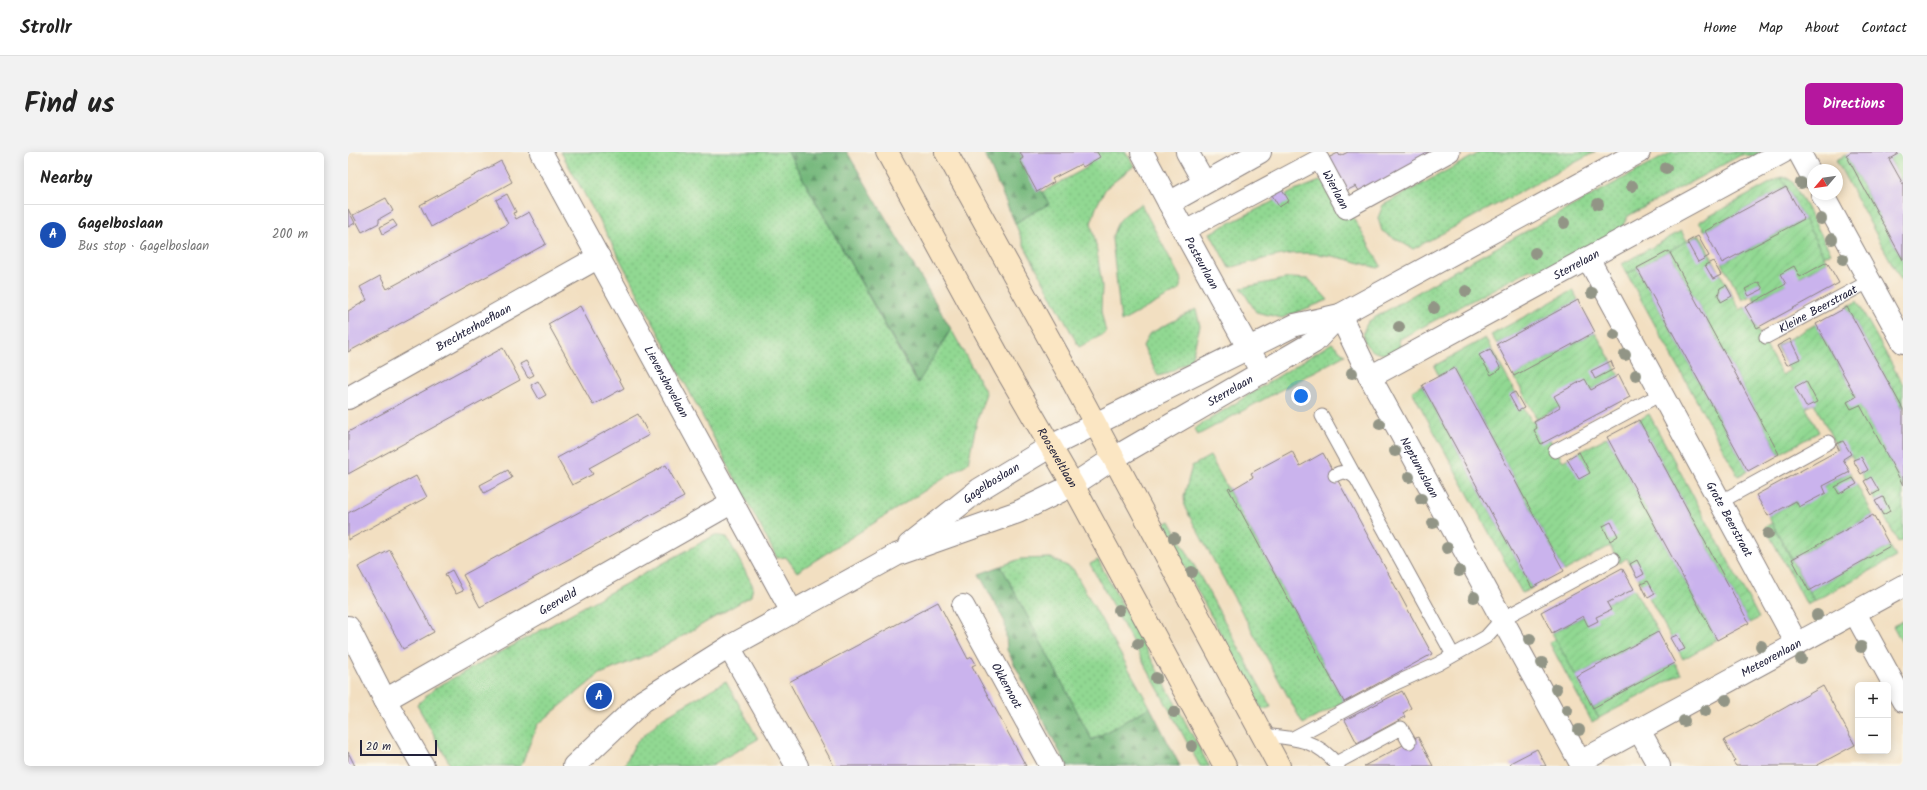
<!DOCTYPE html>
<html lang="en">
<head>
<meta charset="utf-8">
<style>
  body { margin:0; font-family:Kalam,sans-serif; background:#f2f2f2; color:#222 }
  .controls { position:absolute; right:12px; bottom:12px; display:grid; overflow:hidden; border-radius:6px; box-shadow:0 2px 10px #0003 }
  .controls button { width:36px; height:36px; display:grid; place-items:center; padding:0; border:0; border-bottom:1px solid #e0e0e0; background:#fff; color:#222; font:20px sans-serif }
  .compass { position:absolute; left:1459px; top:12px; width:36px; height:36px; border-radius:50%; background:#fff; box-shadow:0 2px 10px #0003; rotate:241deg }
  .scale { position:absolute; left:12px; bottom:10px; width:77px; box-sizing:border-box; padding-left:4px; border:2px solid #22223b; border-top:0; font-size:11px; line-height:14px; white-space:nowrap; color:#22223b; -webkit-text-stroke:3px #fbf7ec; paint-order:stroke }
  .you { position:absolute; left:953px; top:244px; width:14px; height:14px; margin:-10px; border:3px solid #fff; border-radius:50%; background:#1a73e8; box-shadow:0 0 0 6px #1a73e833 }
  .badge { display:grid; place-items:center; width:26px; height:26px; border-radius:50%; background:#b5179e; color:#fff; font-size:13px; font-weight:700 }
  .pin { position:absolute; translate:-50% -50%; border:2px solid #fff; box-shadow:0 1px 4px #0006 }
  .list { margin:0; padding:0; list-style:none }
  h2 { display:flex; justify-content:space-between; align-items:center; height:52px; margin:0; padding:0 16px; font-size:17px }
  h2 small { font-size:13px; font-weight:400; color:#767676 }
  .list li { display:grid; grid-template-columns:26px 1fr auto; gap:12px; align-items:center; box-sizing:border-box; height:60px; padding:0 16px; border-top:1px solid #e0e0e0 }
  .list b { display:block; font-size:15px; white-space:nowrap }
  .list p { margin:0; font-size:13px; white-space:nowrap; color:#767676 }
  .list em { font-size:13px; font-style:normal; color:#767676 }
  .map { position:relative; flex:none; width:1555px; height:614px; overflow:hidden; border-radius:6px }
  header { display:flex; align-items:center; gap:24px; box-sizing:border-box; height:56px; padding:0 20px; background:#fff; border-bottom:1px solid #e0e0e0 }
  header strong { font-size:19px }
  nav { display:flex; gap:22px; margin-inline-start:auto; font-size:14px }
  .intro { display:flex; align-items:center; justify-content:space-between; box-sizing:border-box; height:96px; padding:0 24px }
  h1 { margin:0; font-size:28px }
  .button { padding:10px 18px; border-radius:6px; background:#b5179e; color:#fff; font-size:14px; font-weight:700 }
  main { display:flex; gap:24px; padding:0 24px }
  aside { flex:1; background:#fff; border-radius:6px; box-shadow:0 2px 10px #0003 }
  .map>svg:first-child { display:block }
</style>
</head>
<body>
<header>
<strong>Strollr</strong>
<nav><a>Home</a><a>Map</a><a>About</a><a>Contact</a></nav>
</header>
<div class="intro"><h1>Find us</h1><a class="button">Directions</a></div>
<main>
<aside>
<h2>Nearby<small></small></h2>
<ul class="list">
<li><span class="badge" style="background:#1a4fb4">A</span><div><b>Gagelboslaan</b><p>Bus stop · Gagelboslaan</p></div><em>200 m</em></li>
</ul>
</aside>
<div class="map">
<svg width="1555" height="614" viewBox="0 0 1555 614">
  <defs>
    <pattern id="grass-dots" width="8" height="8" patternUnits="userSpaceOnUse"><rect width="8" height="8" fill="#91d892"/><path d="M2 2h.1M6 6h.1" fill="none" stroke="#7db97f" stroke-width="1.8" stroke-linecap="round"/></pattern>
    <pattern id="forest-firs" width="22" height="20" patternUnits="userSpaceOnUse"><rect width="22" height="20" fill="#74b87c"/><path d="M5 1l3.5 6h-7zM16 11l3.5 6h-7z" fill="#5f9567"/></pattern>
    <pattern id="garden-furrows" width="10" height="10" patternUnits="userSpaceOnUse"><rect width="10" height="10" fill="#91d892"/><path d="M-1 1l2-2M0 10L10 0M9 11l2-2" fill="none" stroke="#7db97f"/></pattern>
  </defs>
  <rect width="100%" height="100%" fill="#fbf7ec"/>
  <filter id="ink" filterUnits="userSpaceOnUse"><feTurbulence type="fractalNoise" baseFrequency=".025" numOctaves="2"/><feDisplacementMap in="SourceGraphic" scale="8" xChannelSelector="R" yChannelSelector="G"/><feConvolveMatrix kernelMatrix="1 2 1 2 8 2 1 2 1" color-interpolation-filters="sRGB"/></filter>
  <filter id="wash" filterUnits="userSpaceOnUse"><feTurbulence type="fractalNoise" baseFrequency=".012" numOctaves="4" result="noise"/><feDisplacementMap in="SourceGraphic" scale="16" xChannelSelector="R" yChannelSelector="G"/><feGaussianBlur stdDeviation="0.9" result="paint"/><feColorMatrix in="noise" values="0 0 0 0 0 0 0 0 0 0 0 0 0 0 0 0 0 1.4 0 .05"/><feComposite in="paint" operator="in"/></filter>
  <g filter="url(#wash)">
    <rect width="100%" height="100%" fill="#f2dfc1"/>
    <path fill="url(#grass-dots)" stroke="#5a7d66" d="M213 0H440L569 231 603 177 638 241 629 269 620 311 449 420 438 405 429 406 256 77Z
      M750 0H778L786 14 758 36 749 53 743 71 748 93 754 134 753 159 758 181 731 195 677 95 667 71 700 52 694 40 738 16Z
      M1133 0H1247L1065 97 1034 79 1030 66 1035 53Z
      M1324 0H1415L1406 4 1393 3 1280 64 1273 77 1198 117 1181 118 1050 188 1053 196C1032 212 1003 192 1021 169L1118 112Z
      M1433 25 1439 26 1445 30 1483 101 1476 104Z
      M972 29 986 37 998 53 1033 114 1029 116C1009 110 990 104 969 102 940 98 909 109 881 116L862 81 944 40Z
      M793 52 834 129 831 138 773 170 764 87C769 66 776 63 793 52Z
      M1333 79 1339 89 1279 122 1274 112Z
      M942 126 961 127 980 148 934 166 908 160 893 136Z
      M848 157 852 174 843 208 818 222 810 224 795 194 801 182Z
      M984 191 997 203 850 283 846 277Z
      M862 304 996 550 955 572 837 356 836 344 844 314Z
      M822 369 923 555 914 558 814 373Z
      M1424 371 1466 449 1459 453 1417 375Z
      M367 383 379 385 405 434 403 444 307 500 252 522 189 573 173 614H103L69 553 87 536Z
      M703 406 725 417 802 555 744 588 653 414 672 407Z
      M750 408 861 614H862H852L742 412Z
      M1555 469V492L1545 474Z
      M1208 487 1251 566 1244 570 1201 490Z
      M378 529 410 587 362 614H276L287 592 314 566Z"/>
    <path fill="url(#forest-firs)" stroke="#4b6d5c" d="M440 0H499L603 177 570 231Z
      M636 0H672L701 52 667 71Z
      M653 414 744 588 802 555 832 614H719L659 498 657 470 631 422Z"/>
    <path fill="url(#garden-furrows)" stroke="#5a7d66" d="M1538 0H1555V32Z
      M1498 3 1555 108V132L1488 8Z
      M1433 25 1438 35 1357 79 1351 70Z
      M1456 67 1479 110 1407 149 1404 143 1394 148 1374 111Z
      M1351 82 1392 158 1397 155 1434 223 1442 218 1428 194 1468 172 1555 332V388L1550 390 1503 303 1495 307 1466 251 1458 256 1471 280 1431 302 1321 99Z
      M1289 116 1400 319 1390 324 1279 122Z
      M1225 138 1230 148 1149 192 1143 183Z
      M1509 149 1555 233V257L1499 155Z
      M1247 180 1271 223 1189 267 1215 309 1259 285 1369 488 1335 507 1279 406 1271 411 1262 394 1216 419 1106 216 1091 224 1086 214 1137 186 1184 270 1189 267 1166 224Z
      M1074 233 1184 436 1174 441 1064 239Z
      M1301 262 1411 466 1401 471 1291 268Z
      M1502 320 1525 363 1444 407 1420 364Z
      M1542 394 1548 405 1466 449 1461 439Z
      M1286 437 1310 480 1228 524 1204 481Z
      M1327 511 1333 522 1251 566 1245 556Z"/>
    <g id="blocks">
      <path fill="#cab3ed" d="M672 0H749L752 5 735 15 733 12 704 27 706 30 689 40 672 8 675 6Z
        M1000 0H1091L1013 42 1008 34 996 40 978 7 990 1 992 4Z
        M1503 0H1549L1550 2 1541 7 1555 32V108L1498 3Z
        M153 9 164 30 83 75 72 53Z
        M1438 35 1456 67 1374 111 1357 79Z
        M934 37 941 49 931 55 924 43Z
        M159 42 168 60 165 61 168 67 181 60 198 92 0 200V159L19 148 12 135 32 124 39 137 160 72 148 48Z
        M38 46 45 59 31 67V71L14 80 5 63Z
        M0 57 7 71 0 75Z
        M45 68 49 74 35 82 32 75Z
        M1350 84 1361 104 1350 110 1339 90Z
        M1321 99 1431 302 1400 319 1289 116Z
        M1365 109 1373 123 1365 127 1357 113Z
        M1479 110 1491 131 1409 176 1397 155 1438 132 1432 122 1446 114 1452 125Z
        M1411 130 1415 137 1401 144 1397 137Z
        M1378 133 1384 144 1373 150 1370 143 1372 136Z
        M1230 148 1247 180 1166 224 1149 192Z
        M232 154 276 236 245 253 200 172Z
        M1499 155 1555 257V333L1512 253 1503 257 1499 250 1508 245 1468 172Z
        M1442 187 1452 207 1439 213 1429 194Z
        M155 196 172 228 0 322V280Z
        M1142 197 1153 217 1143 223 1131 203Z
        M178 209 186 223 180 226 172 212Z
        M1263 209 1266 217 1247 227 1243 219Z
        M1106 216 1216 419 1184 436 1074 233Z
        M1271 223 1282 245 1193 292 1186 278 1189 276 1186 270 1212 255 1206 244 1237 227 1243 238Z
        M190 229 198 243 191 247 183 233Z
        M1458 229 1469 250 1458 255 1447 235Z
        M1167 240 1176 256 1170 259 1161 243Z
        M290 262 301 283 241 316 245 322 224 333 209 306Z
        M1291 268 1401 471 1369 488 1259 285Z
        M1495 289 1503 302 1495 307 1502 320 1475 334 1478 341 1451 355 1448 349 1420 364 1408 343 1491 298 1488 292Z
        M944 299 952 314 975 301 1084 502 996 550 880 336 882 335 883 338 905 325 903 321Z
        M1231 300 1242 321 1231 327 1219 307Z
        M1513 305 1520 318 1513 322 1505 308Z
        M318 313 336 345 132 455 115 423Z
        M160 318 164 326 136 341 132 333Z
        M68 324 79 345 0 388V361Z
        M1523 325 1531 339 1524 343 1516 329Z
        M1505 326 1509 332 1491 342 1487 335Z
        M1535 345 1542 359 1535 363 1527 349Z
        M1525 363 1542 394 1461 439 1444 407Z
        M1263 370 1270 384 1262 389 1255 374Z
        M42 398 86 480 55 497 10 415Z
        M1289 408 1296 422 1289 426 1282 412Z
        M1274 416 1286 437 1259 451 1263 458 1248 465 1250 469 1240 474 1235 464 1204 481 1193 460Z
        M104 418 115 439 108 442 97 422Z
        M1300 429 1307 442 1300 446 1293 432Z
        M590 450 620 507 624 505 628 512 624 514 678 614H486L441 530Z
        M1310 480 1327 511 1245 556 1228 524Z
        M1329 483 1337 497 1330 500 1322 486Z
        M1475 534 1507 593 1468 614H1388L1385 610 1387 609 1376 588 1402 574 1403 575Z
        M1054 539 1063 556 1055 561 1057 565 1009 591 997 568Z
        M1070 585 1085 614H1016Z
        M1189 597 1198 614H1164L1162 611Z
        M0 600 7 614H0Z"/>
    </g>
  </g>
  <g filter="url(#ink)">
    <use href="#blocks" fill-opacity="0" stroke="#8a807e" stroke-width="1"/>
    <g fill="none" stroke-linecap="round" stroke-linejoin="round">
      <defs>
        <g id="service">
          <path id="s1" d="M1418 185 1522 129"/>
          <path d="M974 264 1105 503"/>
          <path d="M1207 299 1313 242"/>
          <path d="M987 323C995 318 1001 320 1008 326"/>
          <path d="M1372 350 1481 290"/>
          <path d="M915 583C946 586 970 587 990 614"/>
          <path d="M945 586 1048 531 1090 512 1138 485 1154 467 1265 407"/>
          <path d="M988 611 1053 576 1061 590"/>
        </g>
        <g id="pedestrian">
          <path id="s2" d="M836 79 971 7 998 57 1102 0"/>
        </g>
        <g id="minor">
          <path id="s3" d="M193 0 444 460"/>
          <path id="s4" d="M794 0 836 79 914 221"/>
          <path d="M839 0 856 30"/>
          <path d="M1451 0 1465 26"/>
          <path d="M1474 42 1555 190"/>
          <path d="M821 51 912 0"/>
          <path id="s5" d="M1240 106 1449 492"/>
          <path id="s6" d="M992 163 1022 225 1232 610 1555 434"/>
          <path id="s7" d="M1022 225 1435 0"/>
          <path id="s8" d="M0 246 251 105"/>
          <path id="s9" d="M615 454 703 614"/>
          <path d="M1507 461 1555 549"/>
          <path d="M0 475 37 548 75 614"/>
          <path d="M381 495 449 614"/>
          <path id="s10" d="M37 548 383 351"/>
          <path d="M1291 578 1311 614"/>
        </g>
        <g id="tertiary">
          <path id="s11" d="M561 393 632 337 703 294 947 173 992 163 1291 0"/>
          <path id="s12" d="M226 614 295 549 381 495 548 403 670 360 725 333 766 306 966 190 992 163"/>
        </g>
        <g id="secondary">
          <path id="s13" d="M539 0 657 216 725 333 877 614"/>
          <path d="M598 0 720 221 931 614"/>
        </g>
      </defs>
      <use href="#service" stroke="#8a807e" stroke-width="15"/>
      <use href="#pedestrian" stroke="#8a807e" stroke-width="21"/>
      <use href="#minor" stroke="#8a807e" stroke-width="24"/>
      <use href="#tertiary" stroke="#8a807e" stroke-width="24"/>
      <use href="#secondary" stroke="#8a807e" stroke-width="24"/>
      <use href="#service" stroke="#fff" stroke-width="13"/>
      <use href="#pedestrian" stroke="#fff" stroke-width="19"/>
      <use href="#minor" stroke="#fff" stroke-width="22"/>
      <use href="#tertiary" stroke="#fff" stroke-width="22"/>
      <use href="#secondary" stroke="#fbe6c3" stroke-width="22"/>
    </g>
    <g fill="#929586">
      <circle cx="1318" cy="16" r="6"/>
      <circle cx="1453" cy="31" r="6"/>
      <circle cx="1284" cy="34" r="6"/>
      <circle cx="1250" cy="52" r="6"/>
      <circle cx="1473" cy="67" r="6"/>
      <circle cx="1216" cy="71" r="6"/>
      <circle cx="1484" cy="87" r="6"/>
      <circle cx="1187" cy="101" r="6"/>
      <circle cx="1495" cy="107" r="6"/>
      <circle cx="1118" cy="139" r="6"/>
      <circle cx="1244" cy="141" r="6"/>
      <circle cx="1086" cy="156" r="6"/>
      <circle cx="1051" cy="175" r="6"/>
      <circle cx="1266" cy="183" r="6"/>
      <circle cx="1277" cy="203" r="6"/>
      <circle cx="1004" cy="221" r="6"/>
      <circle cx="1288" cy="223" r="6"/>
      <circle cx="1032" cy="272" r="6"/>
      <circle cx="1047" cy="299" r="6"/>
      <circle cx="1061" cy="325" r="6"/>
      <circle cx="1073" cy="347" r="6"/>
      <circle cx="1085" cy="371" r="6"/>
      <circle cx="1420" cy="382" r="6"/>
      <circle cx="826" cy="386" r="6"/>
      <circle cx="1099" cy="396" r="6"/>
      <circle cx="1111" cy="419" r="6"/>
      <circle cx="844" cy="420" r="6"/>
      <circle cx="1126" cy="445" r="6"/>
      <circle cx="771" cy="458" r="6"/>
      <circle cx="1469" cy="463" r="6"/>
      <circle cx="1182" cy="487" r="6"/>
      <circle cx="790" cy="492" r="6"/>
      <circle cx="1413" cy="494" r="6"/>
      <circle cx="1513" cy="495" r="6"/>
      <circle cx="1453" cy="507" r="6"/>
      <circle cx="1194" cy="511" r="6"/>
      <circle cx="808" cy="526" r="6"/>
      <circle cx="1208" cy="537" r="6"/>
      <circle cx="1378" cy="548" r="6"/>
      <circle cx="1219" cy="558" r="6"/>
      <circle cx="1357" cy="559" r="6"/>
      <circle cx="826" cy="560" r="6"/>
      <circle cx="1336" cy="569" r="6"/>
      <circle cx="1231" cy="578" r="6"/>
      <circle cx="844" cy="594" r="6"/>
    </g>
  </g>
  <g text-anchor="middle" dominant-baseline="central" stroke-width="3" stroke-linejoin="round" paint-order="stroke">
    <g font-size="12" fill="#22223b" stroke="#fbf7ec">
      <text stroke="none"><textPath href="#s2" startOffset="188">Wierlaan</textPath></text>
      <text stroke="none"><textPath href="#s4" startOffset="126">Pasteurlaan</textPath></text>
      <text stroke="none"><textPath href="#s7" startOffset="235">Sterrelaan</textPath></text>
      <text stroke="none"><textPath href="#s1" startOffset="59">Kleine Beerstraat</textPath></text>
      <text stroke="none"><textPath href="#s8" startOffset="144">Brechterhoeflaan</textPath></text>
      <text stroke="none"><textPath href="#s3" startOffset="262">Lievenshovelaan</textPath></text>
      <text stroke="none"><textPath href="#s12" startOffset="761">Sterrelaan</textPath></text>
      <text stroke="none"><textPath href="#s13" startOffset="350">Rooseveltlaan</textPath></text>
      <text stroke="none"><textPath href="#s6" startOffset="172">Neptunuslaan</textPath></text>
      <text stroke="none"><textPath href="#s11" startOffset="103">Gagelboslaan</textPath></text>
      <text stroke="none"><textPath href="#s5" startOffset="297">Grote Beerstraat</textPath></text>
      <text stroke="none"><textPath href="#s10" startOffset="199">Geerveld</textPath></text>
      <text stroke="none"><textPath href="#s6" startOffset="725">Meteorenlaan</textPath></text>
      <text stroke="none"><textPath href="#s9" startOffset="91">Okkernoot</textPath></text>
    </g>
  </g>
</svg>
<div class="controls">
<button>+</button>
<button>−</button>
</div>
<svg class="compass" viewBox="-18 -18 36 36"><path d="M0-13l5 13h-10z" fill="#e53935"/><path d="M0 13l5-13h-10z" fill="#767676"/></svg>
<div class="scale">20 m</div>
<div class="you"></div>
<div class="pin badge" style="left:251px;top:544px;background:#1a4fb4">A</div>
</div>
</main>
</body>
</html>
